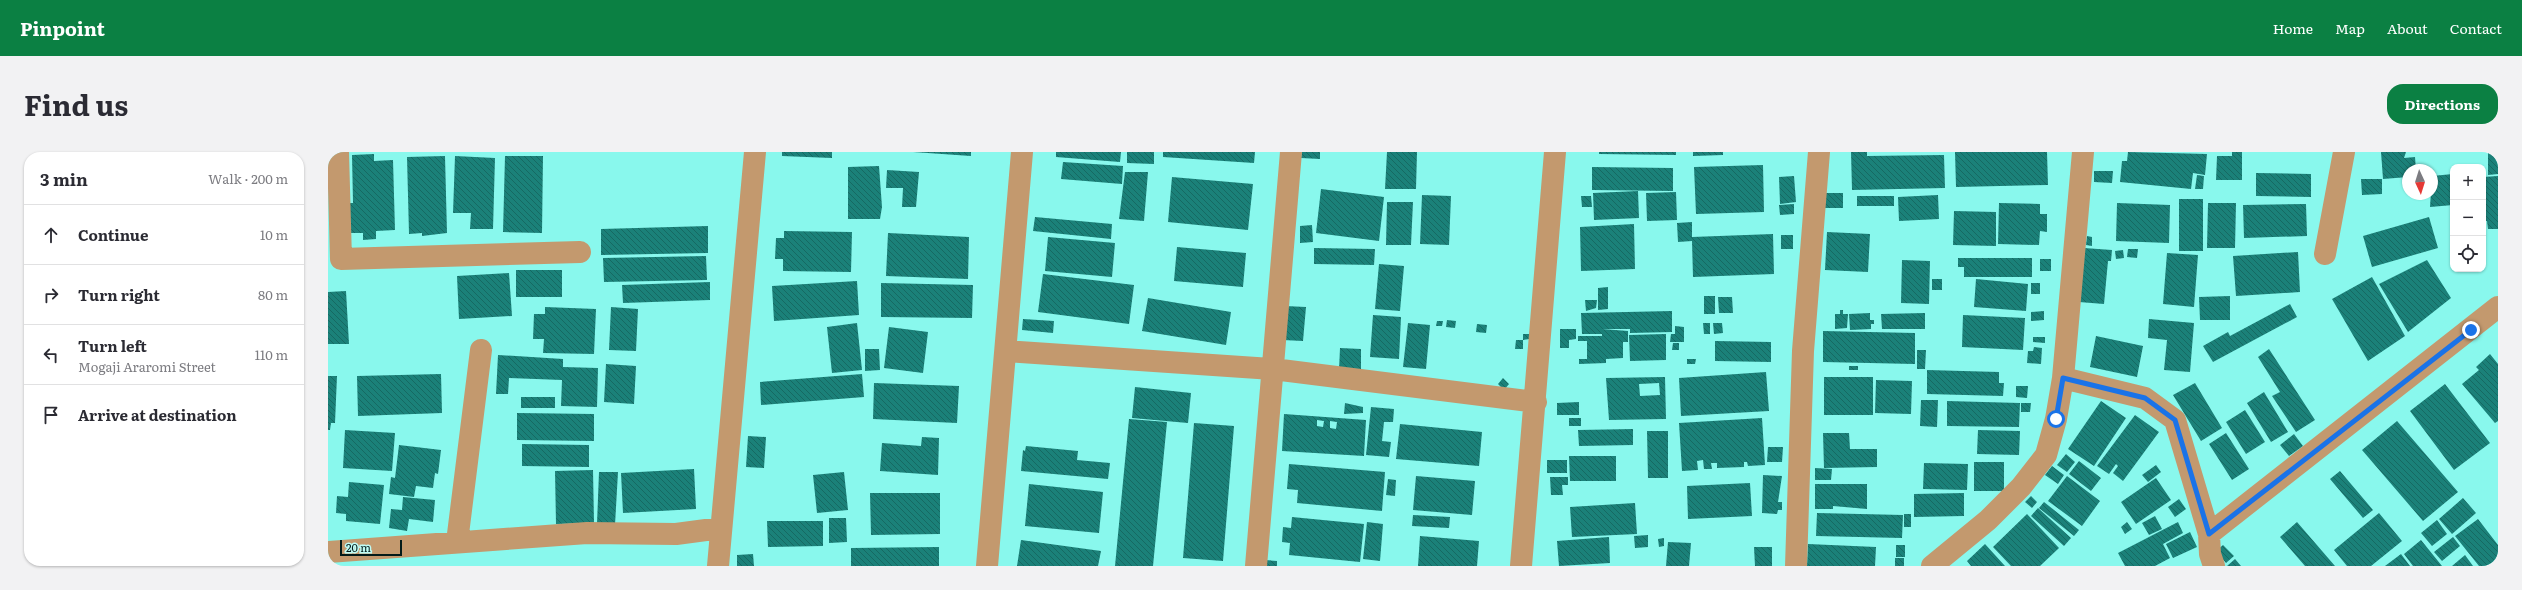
<!DOCTYPE html>
<html lang="en">
<head>
<meta charset="utf-8">
<style>
  body { margin:0; font-family:Literata,serif; background:#f2f2f3; color:#2b2b33 }
  .controls { position:absolute; right:12px; top:12px; display:grid; overflow:hidden; border-radius:8px; box-shadow:0 1px 3px #0004 }
  .controls button { width:36px; height:36px; display:grid; place-items:center; padding:0; border:0; border-bottom:1px solid #e1e1e2; background:#fff; color:#2b2b33; font:20px sans-serif }
  .compass { position:absolute; left:2074px; top:12px; width:36px; height:36px; border-radius:50%; background:#fff; box-shadow:0 1px 3px #0004; rotate:176deg }
  .scale { position:absolute; left:12px; bottom:10px; width:62px; box-sizing:border-box; padding-left:4px; border:2px solid #031b19; border-top:0; font-size:11px; line-height:14px; white-space:nowrap; color:#031b19; -webkit-text-stroke:3px #bffcf5; paint-order:stroke }
  .stop { position:absolute; width:12px; height:12px; margin:-9px; border:3px solid #1a73e8; border-radius:50%; background:#fff }
  .stop.end { background:#1a73e8; border-color:#fff; box-shadow:0 1px 4px #0008 }
  .list { margin:0; padding:0; list-style:none }
  h2 { display:flex; justify-content:space-between; align-items:center; height:52px; margin:0; padding:0 16px; font-size:17px }
  h2 small { font-size:13px; font-weight:400; color:#7c7c81 }
  .list li { display:grid; grid-template-columns:26px 1fr auto; gap:12px; align-items:center; box-sizing:border-box; height:60px; padding:0 16px; border-top:1px solid #e1e1e2 }
  .list b { display:block; font-size:15px; white-space:nowrap }
  .list p { margin:0; font-size:13px; white-space:nowrap; color:#7c7c81 }
  .list em { font-size:13px; font-style:normal; color:#7c7c81 }
  .icon { flex:none; width:22px; height:22px; fill:none; stroke:currentColor; stroke-width:2; stroke-linecap:round; stroke-linejoin:round }
  .map { position:relative; flex:none; width:2170px; height:414px; overflow:hidden; border-radius:16px }
  header { display:flex; align-items:center; gap:24px; box-sizing:border-box; height:56px; padding:0 20px; background:#0b8043; color:#fff }
  header strong { font-size:19px }
  nav { display:flex; gap:22px; margin-inline-start:auto; font-size:14px }
  .intro { display:flex; align-items:center; justify-content:space-between; box-sizing:border-box; height:96px; padding:0 24px }
  h1 { margin:0; font-size:28px }
  .button { padding:10px 18px; border-radius:16px; background:#0b8043; color:#fff; font-size:14px; font-weight:700 }
  main { display:flex; gap:24px; padding:0 24px }
  aside { flex:1; background:#fff; border-radius:16px; box-shadow:0 1px 3px #0004 }
  .map>svg:first-child { display:block }
</style>
</head>
<body>
<header>
<strong>Pinpoint</strong>
<nav><a>Home</a><a>Map</a><a>About</a><a>Contact</a></nav>
</header>
<div class="intro"><h1>Find us</h1><a class="button">Directions</a></div>
<main>
<aside>
<h2>3 min<small>Walk · 200 m</small></h2>
<ul class="list">
<li><svg class="icon" aria-label="ahead" viewBox="0 0 24 24"><path d="M12 20V5M6 11l6-6 6 6"/></svg><div><b>Continue</b></div><em>10 m</em></li>
<li><svg class="icon" aria-label="right" viewBox="0 0 24 24"><path d="M7 20v-9h11M14 6l5 5-5 5"/></svg><div><b>Turn right</b></div><em>80 m</em></li>
<li><svg class="icon" aria-label="left" viewBox="0 0 24 24"><path d="M17 20v-9H6M10 6l-5 5 5 5"/></svg><div><b>Turn left</b><p>Mogaji Araromi Street</p></div><em>110 m</em></li>
<li><svg class="icon" aria-label="arrive" viewBox="0 0 24 24"><path d="M6 21V4h12l-3 4 3 4H6"/></svg><div><b>Arrive at destination</b></div></li>
</ul>
</aside>
<div class="map">
<svg width="2170" height="414" viewBox="0 0 2170 414">
  <defs>
    <pattern id="building-back-hatch" width="6" height="6" patternUnits="userSpaceOnUse"><rect width="6" height="6" fill="#1b8179"/><path d="M-1 5l2 2M0 0l6 6M5-1l2 2" fill="none" stroke="#166962"/></pattern>
  </defs>
  <rect width="100%" height="100%" fill="#89f8ed"/>
  <path fill="url(#building-back-hatch)" fill-rule="evenodd" d="M454 0H504V6L454 4Z
    M585 0H643V4Z
    M728 0H793L792 10 728 5Z
    M799 0H826V12L799 11Z
    M835 0H927L926 11 835 5Z
    M974 0H992V7L973 6Z
    M1059 0H1089L1088 37H1057Z
    M1271 0H1348V3L1271 2Z
    M1365 0H1395V3L1365 4Z
    M1523 0H1539V4L1616 3 1617 36 1524 38Z
    M1627 0H1719L1720 33 1628 35Z
    M1800 0 1879 2 1877 23 1865 21 1863 37 1792 30 1794 9H1799Z
    M1904 0H1914V28H1888L1889 4H1904Z
    M2053 0H2078L2076 6 2087 5 2088 18H2080V25L2055 27Z
    M2160 0H2170V22L2160 23Z
    M46 2V9L65 8 67 78 48 79V87L35 88V81H19L18 51H25L24 3Z
    M117 4 119 81 94 84V81L81 82 79 5Z
    M127 4 167 6 165 77H142L143 61H125Z
    M177 4H215L214 81 175 80Z
    M735 10 795 14 794 32 733 27Z
    M1435 13 1436 60 1368 62 1366 15Z
    M551 14 554 55 552 67H520V15Z
    M1264 15 1345 16V39L1264 38Z
    M559 18 591 20 588 55H574L575 36H558Z
    M1766 19H1785L1784 31 1766 30Z
    M797 20H820L816 69 791 67Z
    M1928 21 1983 22V45L1928 44Z
    M2125 22V53L2102 55 2104 24Z
    M1869 23 1876 24 1875 37H1867Z
    M1466 24 1468 50 1452 52 1451 25Z
    M2170 24V77H2160L2159 69H2155V25Z
    M844 25 925 32 920 78 840 70Z
    M2033 27H2054V42L2034 43Z
    M993 37 1056 45 1051 89 988 81Z
    M1310 39 1311 66 1266 68 1265 41Z
    M1348 40 1349 68 1319 69 1318 41Z
    M1497 41H1515V56H1497Z
    M1094 43 1123 44 1121 93 1092 92Z
    M1610 43 1611 67 1571 69 1570 45Z
    M1253 44H1263L1264 55H1254Z
    M1529 44H1566V54H1529Z
    M1851 47H1875V99H1851Z
    M1059 50H1085L1083 93H1058Z
    M1671 51 1712 52V62H1719V80L1712 79 1711 93 1670 92Z
    M1789 51 1842 53 1841 91 1788 89Z
    M1880 51H1908L1907 96H1879Z
    M1466 52V62L1452 63 1451 53Z
    M1978 52 1979 84 1916 86 1915 53Z
    M1626 59 1668 60V94L1625 93Z
    M707 65 784 72 783 87 705 79Z
    M2101 65 2110 96 2044 115 2035 84Z
    M1364 70V85L1445 82 1446 122 1365 125 1364 89 1350 90 1349 71Z
    M1306 72 1307 117 1253 119 1252 75Z
    M984 73 985 90 972 91V74Z
    M380 74V101L273 103V77Z
    M456 79 524 80 523 120 455 119V107H447L448 86H456Z
    M1499 80 1542 82 1540 120 1497 118Z
    M560 81 641 85 640 127 558 124Z
    M1453 83H1465V97H1453Z
    M1759 84 1764 85V94L1758 93Z
    M720 85 787 91 784 125 717 119Z
    M849 95 918 101 915 135 846 129Z
    M986 96 1047 97 1046 113 986 112Z
    M1756 96 1784 98 1783 109H1780L1776 152 1751 150Z
    M1800 97H1810L1809 106 1799 105Z
    M1795 98 1796 106 1788 107 1787 99Z
    M1970 100 1972 140 1908 144 1905 104Z
    M1839 101 1870 103 1866 155 1835 152Z
    M378 104 379 128 276 130 275 106Z
    M1630 106H1704V125H1636V115H1630Z
    M1712 107H1723V119H1712Z
    M1574 108 1602 109 1601 152 1573 151Z
    M2099 108 2123 146 2080 180 2051 132Z
    M1051 112 1076 114 1072 159 1047 157Z
    M188 118H234V145H188Z
    M181 121 184 164 131 167 129 124Z
    M715 122 806 133 801 172 710 160Z
    M2044 125 2077 184 2040 209 2004 147Z
    M1604 127H1614V138H1604Z
    M1648 127 1700 132 1698 159 1646 155Z
    M529 129 531 163 446 169 444 134Z
    M382 130V148L295 151 294 133Z
    M553 131 645 133 644 166 553 165Z
    M1703 131H1712V142H1703Z
    M1280 135V157L1270 158V136Z
    M18 139 21 192H0V140Z
    M1376 144H1387V162H1376Z
    M1902 144V168H1872L1871 145Z
    M1390 145H1404L1405 161H1391Z
    M820 146 903 160 898 193 814 179Z
    M1257 148H1269L1268 156 1258 159Z
    M1962 152 1969 165 1885 210 1875 194 1900 180 1902 184Z
    M957 154 978 155 975 189 955 188Z
    M217 155 268 157 266 202 215 201 216 187H205L206 162H217Z
    M283 155 310 157 308 199 281 198Z
    M1512 158H1515V162H1520L1519 176 1507 177V162H1512Z
    M1344 159V180L1302 181V177H1274L1300 179V190H1295V206L1278 207V211L1251 212V207H1259V189H1250V184H1274V182H1254L1253 161Z
    M1716 159V168L1703 169V160Z
    M1542 161V168H1546V172H1543V177L1522 178 1521 162Z
    M1597 161V177H1554L1553 162Z
    M1045 163 1073 165 1071 207 1042 205Z
    M1635 163 1697 166 1695 198 1634 195Z
    M695 167 726 169 725 181 694 178Z
    M1821 167 1866 171 1862 220 1836 218 1839 188 1820 186Z
    M1119 168 1128 169 1127 176 1118 175Z
    M1109 169H1115L1114 174H1108Z
    M529 171 534 218 504 221 499 175Z
    M1080 171 1102 173 1098 217 1075 215Z
    M1375 171H1382V182H1376Z
    M1385 171H1394L1395 181 1386 182Z
    M1149 172 1159 173 1158 181 1148 180Z
    M1347 174 1356 175V190H1342L1343 182H1347Z
    M561 175 600 180 595 221 556 216Z
    M1232 177H1248V187L1241 188V196H1232Z
    M1495 179 1587 181V212L1495 210Z
    M1195 182H1202V187L1195 188Z
    M1338 182V208L1302 209 1301 183Z
    M1768 184 1815 194 1809 225 1762 215Z
    M1705 185H1717V191L1705 190Z
    M1188 188H1195V197H1187Z
    M1387 189 1443 190V210L1387 209Z
    M1345 191H1351V198H1344Z
    M1706 195 1714 196 1713 212 1699 211 1700 199H1705Z
    M1012 196 1033 197V219L1011 218Z
    M537 197H551L552 218 537 219Z
    M1941 197 1987 268 1968 280 1944 244 1952 240 1930 205Z
    M1589 198H1598L1597 217H1589Z
    M2162 202 2170 212V269L2167 271 2134 232 2151 218 2148 215Z
    M170 203 235 207V215L270 216 269 255 233 254 234 228 181 226 180 242H168Z
    M1359 207H1368L1367 212H1359Z
    M278 212 308 214 306 252 276 250Z
    M1521 214H1530V218H1521Z
    M1599 218 1671 220V231H1676L1675 244 1599 242Z
    M1438 220 1441 259 1353 264 1351 226Z
    M113 222 114 261 30 264 29 224Z
    M534 222 536 245 433 253 432 230Z
    M0 224H9L7 271H3L2 278H0Z
    M1337 225 1338 267 1281 268 1278 226ZM1331 231 1332 243 1312 244 1311 232Z
    M1496 225H1545V263H1496Z
    M1175 226 1181 232 1176 238 1170 232Z
    M1548 228 1584 229 1583 262 1547 261Z
    M546 231 631 234 629 271 545 267Z
    M1867 231 1894 276 1873 289 1845 243Z
    M2117 232 2162 291 2126 318 2082 259Z
    M1688 234H1700L1699 246 1688 245Z
    M807 235 863 241 860 271 804 266Z
    M1936 240 1960 280 1943 290 1919 251Z
    M193 245H227V256H193Z
    M1593 248H1610L1609 275 1592 274Z
    M1619 249 1692 251 1691 275 1619 274Z
    M1773 249 1798 266 1766 314 1740 297Z
    M1251 250V263H1229V251Z
    M1017 251 1035 255V261L1016 262Z
    M1693 251H1703L1702 260H1693Z
    M1043 255 1066 257 1065 270H1056L1054 289 1063 290 1061 305 1038 303Z
    M1917 258 1937 290 1918 302 1898 270Z
    M189 261 266 262V289L189 288Z
    M956 262 1038 268 1036 304 954 299ZM989 268 996 269 995 275 989 274ZM1002 269 1009 270 1008 277 1002 276Z
    M1807 263 1831 280 1795 329 1785 321 1790 314 1788 312 1781 322 1769 314Z
    M1241 266H1253V274H1241Z
    M1434 266 1437 313 1420 314 1419 310H1416V315L1389 316V311H1383L1384 317H1376L1375 308 1369 309 1370 318 1354 319 1351 271Z
    M801 267 839 270 825 414H787Z
    M2069 269 2130 340 2095 369 2034 298Z
    M866 271 906 274 895 409 855 406Z
    M1072 272 1154 280 1151 314 1068 307Z
    M1305 277V293L1251 294 1250 278Z
    M17 278 67 281 64 319 15 316Z
    M1650 278 1692 279 1691 303 1649 302Z
    M1319 279H1340V326H1320Z
    M1495 281H1521L1522 297H1549V315L1496 316Z
    M1898 281 1921 317 1904 328 1881 292Z
    M1966 282 1975 294 1961 304 1952 293Z
    M420 284 438 285 436 316 418 315Z
    M594 285 611 286 610 323 552 319 554 291 593 294Z
    M194 292 261 293V315L194 314Z
    M71 293 113 298 110 322 107 321 105 336 88 334 86 345 61 342 63 325 67 326Z
    M698 294 750 299 749 308 782 311 780 327 693 319 695 298 697 299Z
    M1440 295H1455L1454 310H1439Z
    M1738 302 1747 310 1739 320 1729 313Z
    M1241 304H1288V329H1242Z
    M1219 308H1239V321H1219Z
    M1751 309 1773 326 1763 339 1741 322Z
    M1646 310H1676V339H1646Z
    M1596 311 1640 312 1639 338 1595 337Z
    M961 312 1057 320 1054 359 969 351 970 338 959 337Z
    M1828 313 1833 320 1820 330 1814 323Z
    M1724 314 1736 323 1730 332 1717 323Z
    M1487 316 1504 317 1503 328H1487Z
    M366 317 368 357 295 361 293 321Z
    M265 318 266 371 228 372 227 319Z
    M2012 319 2045 358 2035 366 2002 327Z
    M271 320H290L287 373 269 372Z
    M516 320 520 358 489 361 485 323Z
    M1435 323 1454 324 1450 350H1454V358H1450L1449 362 1434 361Z
    M1088 324 1147 329 1144 363 1085 358Z
    M1739 324 1772 349 1754 374 1720 349Z
    M1222 325H1240V333H1234L1235 343H1223Z
    M1828 326 1843 348 1808 372 1793 350Z
    M1060 327 1068 328 1067 344 1058 343Z
    M21 330 56 333 52 372 18 369V362L8 361 9 344 20 345Z
    M1422 331 1424 364 1360 367 1359 334Z
    M701 332 775 340 771 381 697 374Z
    M1487 332H1539V357L1505 354V357H1487Z
    M542 341H612V382L543 383Z
    M1636 341V364L1586 365V342Z
    M1703 344 1709 350 1704 356 1697 350Z
    M75 345 107 348 105 370 81 367 79 379 61 376 63 357 74 358Z
    M2135 346 2148 361 2124 382 2111 367Z
    M1851 347 1858 357 1847 365 1840 355Z
    M1716 350 1751 378 1746 384 1711 356Z
    M1307 351 1309 382 1244 385 1242 355Z
    M1710 356 1743 386 1736 394 1703 364Z
    M1489 361 1575 363 1574 386 1488 384Z
    M2051 361 2074 389 2043 414H2019L2006 398Z
    M1576 362H1583V375H1576Z
    M1699 362 1731 396 1712 414H1683L1665 395Z
    M1085 363 1122 365 1121 376 1084 374Z
    M1827 364 1834 377 1821 383 1814 371Z
    M964 365 1036 372 1032 410 961 403 962 391 954 390 955 375 963 376Z
    M501 366H518L519 390 501 391Z
    M2150 367 2170 393V414H2151L2127 384Z
    M2109 368 2119 382 2104 394 2093 381Z
    M439 369H495V394L440 395Z
    M1039 370 1055 372 1052 409 1035 407Z
    M1799 370 1804 377 1797 382 1793 375Z
    M1850 370 1855 381 1835 392 1842 406 1827 414H1797L1790 401Z
    M1969 370 2007 414H1977L1952 385Z
    M1862 380 1869 395 1845 406 1838 392Z
    M1320 383V395L1307 396 1306 384Z
    M1092 384 1151 389 1149 414H1090Z
    M1281 385 1282 411 1231 414 1229 389Z
    M2125 385 2132 394 2114 409 2106 400Z
    M1336 386V394L1331 395 1330 387Z
    M693 388 773 399 770 414H689Z
    M2093 388 2114 414H2085L2076 402Z
    M1340 390 1363 391 1361 414H1338Z
    M1480 392 1548 395 1547 414H1479Z
    M1657 392 1677 414H1643L1639 409Z
    M1568 393H1577V405H1568Z
    M1895 393 1906 404 1898 411 1888 399Z
    M611 395V414H523V396Z
    M1426 395H1444V414H1427Z
    M425 402 426 414H409V403Z
    M2073 402 2082 414H2057Z
    M2137 403 2145 414H2124Z
    M1567 406H1576V414H1567Z
    M1907 407 1913 414H1899Z
    M937 408 949 409V414H937Z"/>
  <g fill="none" stroke-linecap="round" stroke-linejoin="round">
    <path stroke="#c3996e" stroke-width="22" d="M10 0 13 107 252 100
      M1997 102 2016 0
      M678 199 945 217 1208 250
      M1735 226 1817 246 1847 268 1881 382 1882 402 1886 414
      M1881 382 2170 155
      M129 390 153 198
      M0 400 259 381 348 382 393 376
      M390 414 427 0
      M659 414 694 0
      M928 414 963 0
      M1193 414 1227 0
      M1468 414 1475 199 1491 0
      M1604 414 1660 368 1693 335 1718 303 1728 267 1735 226 1755 0"/>
  </g>
  <g fill="none" stroke-linecap="round" stroke-linejoin="round">
    <path stroke="#1a73e8" stroke-width="5" d="M1728 267 1735 226 1817 246 1847 268 1881 382 2143 178"/>
  </g>
</svg>
<div class="controls">
<button>+</button>
<button>−</button>
<button><svg class="icon" aria-label="locate" viewBox="0 0 24 24"><circle cx="12" cy="12" r="6"/><path d="M12 2v4M12 18v4M2 12h4M18 12h4"/></svg></button>
</div>
<svg class="compass" viewBox="-18 -18 36 36"><path d="M0-13l5 13h-10z" fill="#e53935"/><path d="M0 13l5-13h-10z" fill="#7c7c81"/></svg>
<div class="scale">20 m</div>
<div class="stop" style="left:1728px;top:267px"></div>
<div class="stop end" style="left:2143px;top:178px"></div>
</div>
</main>
</body>
</html>
